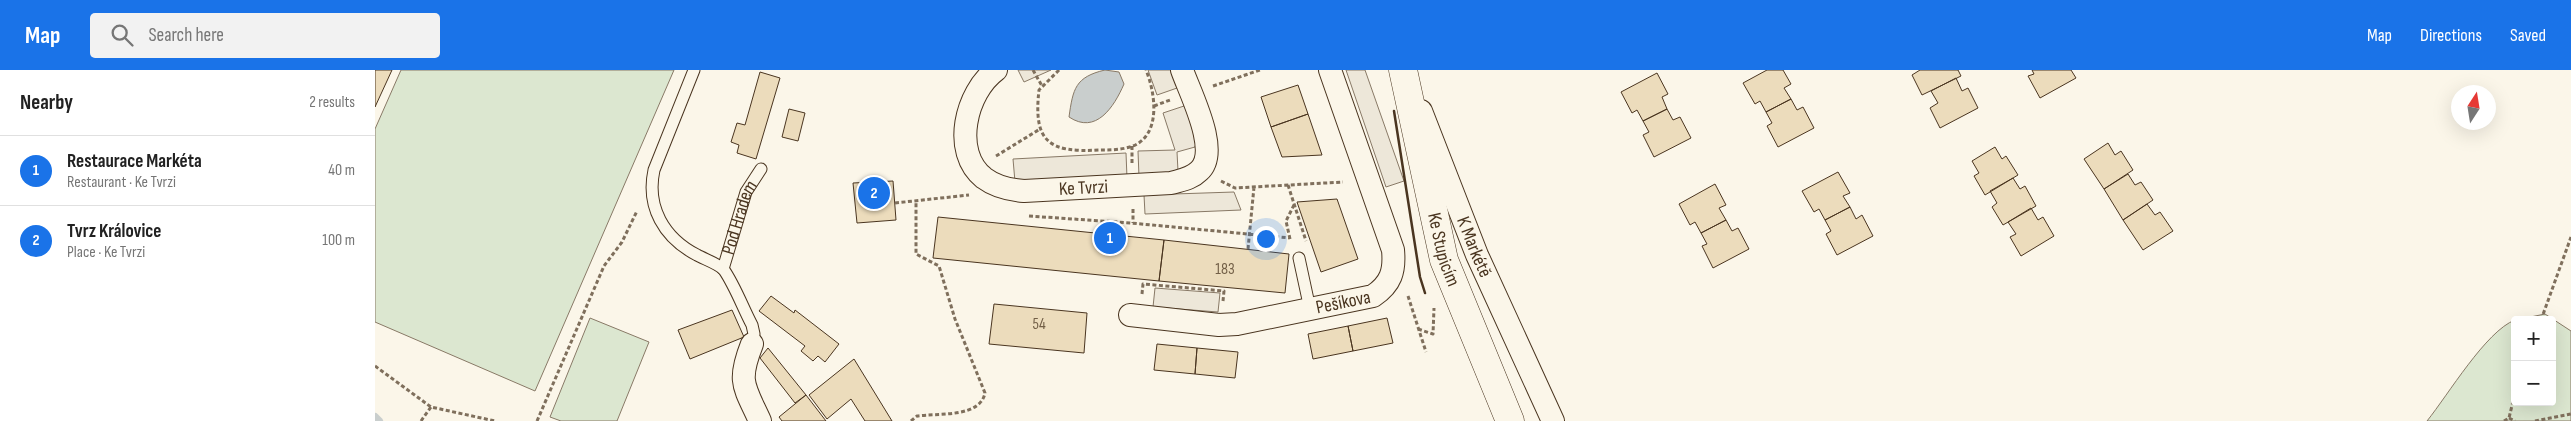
<!DOCTYPE html>
<html lang="en">
<head>
<meta charset="utf-8">
<style>
  body { margin:0; font-family:"Sofia Sans Condensed",sans-serif; background:#f2f2f2; color:#222 }
  .controls { position:absolute; right:15px; bottom:15px; display:grid; overflow:hidden; border-radius:5px; box-shadow:0 5px 20px #0002 }
  .controls button { width:45px; height:45px; display:grid; place-items:center; padding:0; border:0; border-bottom:1px solid #e0e0e0; background:#fff; color:#222; font:25px sans-serif }
  .compass { position:absolute; left:2076px; top:15px; width:45px; height:45px; border-radius:50%; background:#fff; box-shadow:0 5px 20px #0002; rotate:12deg }
  .you { position:absolute; left:890px; top:168px; width:18px; height:18px; margin:-12px; border:4px solid #fff; border-radius:50%; background:#1a73e8; box-shadow:0 0 0 8px #1a73e833 }
  .badge { display:grid; place-items:center; width:32px; height:32px; border-radius:50%; background:#1a73e8; color:#fff; font-size:16px; font-weight:700 }
  .pin { position:absolute; translate:-50% -50%; border:2px solid #fff; box-shadow:0 1px 5px #0006 }
  .list { margin:0; padding:0; list-style:none }
  h2 { display:flex; justify-content:space-between; align-items:center; height:65px; margin:0; padding:0 20px; font-size:21px }
  h2 small { font-size:16px; font-weight:400; color:#767676 }
  .list li { display:grid; grid-template-columns:32px 1fr auto; gap:15px; align-items:center; box-sizing:border-box; height:70px; padding:0 20px; border-top:1px solid #e0e0e0 }
  .list b { display:block; font-size:19px; white-space:nowrap }
  .list p { margin:0; font-size:16px; white-space:nowrap; color:#767676 }
  .list em { font-size:16px; font-style:normal; color:#767676 }
  .icon { flex:none; width:28px; height:28px; fill:none; stroke:currentColor; stroke-width:2; stroke-linecap:round; stroke-linejoin:round }
  .map { position:relative; flex:none; width:2196px; height:351px; overflow:hidden }
  header { display:flex; align-items:center; gap:30px; box-sizing:border-box; height:70px; padding:0 25px; background:#1a73e8; color:#fff }
  header strong { font-size:24px }
  nav { display:flex; gap:28px; margin-inline-start:auto; font-size:18px }
  .search { width:350px; height:45px; background:#f2f2f2; display:flex; align-items:center; gap:12px; box-sizing:border-box; padding:0 18px; border-radius:5px; color:#767676; font-size:19px }
  main { display:flex }
  aside { flex:1; background:#fff }
  .map>svg:first-child { display:block }
</style>
</head>
<body>
<header>
<strong>Map</strong>
<div class="search"><svg class="icon" aria-label="search" viewBox="0 0 24 24"><circle cx="10" cy="10" r="6"/><path d="M15 15l6 6"/></svg>Search here</div>
<nav><a>Map</a><a>Directions</a><a>Saved</a></nav>
</header>
<main>
<aside>
<h2>Nearby<small>2 results</small></h2>
<ul class="list">
<li><span class="badge">1</span><div><b>Restaurace Markéta</b><p>Restaurant · Ke Tvrzi</p></div><em>40 m</em></li>
<li><span class="badge">2</span><div><b>Tvrz Královice</b><p>Place · Ke Tvrzi</p></div><em>100 m</em></li>
</ul>
</aside>
<div class="map">
<svg width="2196" height="351" viewBox="0 0 2196 351">
  <rect width="100%" height="100%" fill="#fbf6e9"/>
  <path fill="#dce7d0" stroke="#887966" d="M26 0H299L160 321 0 252V59Z
    M2170 244 2196 261V351H2052C2073 325 2111 261 2140 250V332H2177V250H2141Z
    M215 248 274 272 242 351H186L175 347Z"/>
  <path fill="#ede7d9" stroke="#887966" d="M643 0H676L649 12Z
    M773 0H799L805 17 782 25Z
    M971 0H990L1029 111 1011 117Z
    M812 35 823 66 820 77 802 82 803 101 764 107 763 81 800 80 788 43Z
    M751 83 752 108 640 112 638 89Z
    M859 122 866 140 770 144 769 125Z
    M780 218 845 223 843 242 778 237Z"/>
  <path fill="#c9cecd" stroke="#887966" d="M730 0 744 2 749 14C739 37 721 65 694 47 698 19 700 7 730 0Z"/>
  <g fill="none" stroke-linecap="round" stroke-linejoin="round">
    <path stroke="#c9cecd" stroke-width="8" d="M0 347 4 351"/>
  </g>
  <path fill="#ecdcbc" stroke="#4a3520" d="M0 0H17L0 37Z
    M1392 0H1408L1416 14 1409 18 1416 29 1391 42 1385 31 1380 34 1368 13Z
    M1545 0H1583L1586 6 1547 25 1537 5Z
    M1657 0H1696L1701 8 1665 28 1653 6 1659 4Z
    M385 2 405 8 381 89 362 83 364 75 356 72 362 53 370 55Z
    M1282 3 1293 24 1287 27 1292 39 1268 51 1262 40 1257 43 1246 22Z
    M1581 8 1587 21 1593 18 1603 38 1565 58 1555 38 1563 33 1556 21Z
    M923 15 933 44 896 57 886 27Z
    M1416 29 1422 40 1428 37 1439 58 1403 77 1392 56 1397 53 1391 42Z
    M414 39 430 43 423 71 407 67Z
    M1292 39 1298 50 1305 47 1316 68 1279 87 1268 65 1274 62 1268 51Z
    M933 44 947 85 907 87 896 57Z
    M1733 73 1740 85 1746 81 1758 100 1729 119 1709 89Z
    M1620 77 1627 89 1631 86 1643 105 1610 125 1599 106 1604 103 1597 91Z
    M1463 102 1475 123 1468 126 1475 137 1450 150 1444 139 1439 142 1427 121Z
    M1753 104 1760 115 1766 112 1778 130 1748 150 1729 119Z
    M1638 108 1645 119 1650 116 1661 136 1628 155 1617 137 1622 133 1615 121Z
    M518 111 521 150 482 153 478 113Z
    M1340 114 1351 135 1344 138 1351 150 1326 163 1320 152 1315 155 1304 134Z
    M962 129 983 189 946 202 922 132Z
    M1772 134 1780 145 1785 142 1798 161 1768 180 1748 150Z
    M1475 137 1481 149 1487 145 1498 166 1462 185 1451 164 1456 161 1450 150Z
    M1656 138 1663 150 1668 147 1679 166 1646 186 1635 167 1641 164 1633 152Z
    M563 147 789 170 784 211 558 188Z
    M1351 150 1357 161 1363 158 1374 179 1338 198 1327 176 1332 174 1326 163Z
    M789 170 914 184 910 223 784 211Z
    M396 226 419 243 420 240 464 274 450 292 443 286 438 291 426 281 430 276 384 241Z
    M619 234 712 243 709 283 614 274Z
    M357 240 369 267 315 289 303 260Z
    M1012 248 1018 273 978 281 973 256Z
    M973 256 978 281 938 289 933 264Z
    M782 274 822 278 820 304 779 300Z
    M393 278 431 325 420 333 385 288Z
    M822 278 863 282 860 308 820 304Z
    M479 289 517 351H490L476 329 452 349 434 325Z
    M431 325 451 351H407L404 347Z"/>
  <g fill="none" stroke-linecap="round" stroke-linejoin="round">
    <defs>
      <g id="service">
        <path d="M319 0 279 100C271 137 289 168 322 185 329 189 344 194 349 200 360 216 368 238 377 255L379 264 377 274"/>
        <path d="M924 188 935 239"/>
        <path id="s1" d="M348 199 371 122 386 99"/>
      </g>
      <g id="minor">
        <path id="s2" d="M621 0C591 22 576 82 609 108 621 117 635 120 649 121L796 113C806 110 816 109 824 101 846 82 815 23 807 0"/>
        <path id="s3" d="M1046 41 1102 185 1178 351"/>
        <path id="s4" d="M755 245 844 255 862 254 998 226C1016 214 1020 201 1018 180L955 0"/>
        <path d="M377 274C362 312 369 316 385 351"/>
      </g>
      <g id="tertiary">
        <path id="s5" d="M1028 0 1069 190 1135 351"/>
      </g>
    </defs>
    <use href="#service" stroke="#4a3520" stroke-width="13"/>
    <use href="#minor" stroke="#4a3520" stroke-width="24"/>
    <use href="#tertiary" stroke="#4a3520" stroke-width="29"/>
    <path stroke="#7f6f5c" stroke-width="3" stroke-dasharray="4 2.5" stroke-linecap="butt" d="M658 0 667 16
      M684 0 664 20C658 72 674 83 724 80 735 80 747 80 758 76 787 64 780 22 771 0
      M838 16 885 0
      M779 36 795 30
      M757 76V93
      M621 86 665 59
      M846 111 860 118 968 112
      M913 115 931 171
      M520 133 594 125
      M758 139V153
      M654 146 756 153 915 168
      M915 169 911 151 919 135
      M873 179 879 117
      M767 224 768 214 849 221 848 231
      M1033 226 1051 282
      M2166 250 2196 167
      M1043 259 1058 264 1059 238
      M0 296 56 337 120 351
      M2134 348 2140 351
      M46 351 56 337
      M162 351 229 196 247 172 262 141
      M536 351 542 346C563 343 605 348 610 323L580 249 564 196 541 184V130
      M2129 351 2134 348 2140 323
      M2160 351 2196 344"/>
    <use href="#service" stroke="#fbf6e9" stroke-width="11"/>
    <use href="#minor" stroke="#fbf6e9" stroke-width="22"/>
    <use href="#tertiary" stroke="#fbf6e9" stroke-width="28"/>
    <path stroke="#4a3520" stroke-width="2.5" d="M1019 41 1045 207 1050 223"/>
  </g>
  <g text-anchor="middle" dominant-baseline="central" stroke-width="4" stroke-linejoin="round" paint-order="stroke">
    <g font-size="16" fill="#725f47">
      <text x="850" y="199">183</text>
      <text x="664" y="254">54</text>
    </g>
    <g font-size="19" fill="#4a3520" stroke="#fbf6e9">
      <text stroke="none"><textPath href="#s2" startOffset="225">Ke Tvrzi</textPath></text>
      <text stroke="none"><textPath href="#s1" startOffset="54">Pod Hradem</textPath></text>
      <text stroke="none"><textPath href="#s3" startOffset="146">K Markétě</textPath></text>
      <text stroke="none"><textPath href="#s5" startOffset="184">Ke Stupicím</textPath></text>
      <text stroke="none"><textPath href="#s4" startOffset="216">Pešíkova</textPath></text>
    </g>
  </g>
</svg>
<div class="controls">
<button>+</button>
<button>−</button>
</div>
<svg class="compass" viewBox="-18 -18 36 36"><path d="M0-13l5 13h-10z" fill="#e53935"/><path d="M0 13l5-13h-10z" fill="#767676"/></svg>
<div class="you"></div>
<div class="pin badge" style="left:735px;top:168px">1</div>
<div class="pin badge" style="left:499px;top:123px">2</div>
</div>
</main>
</body>
</html>
